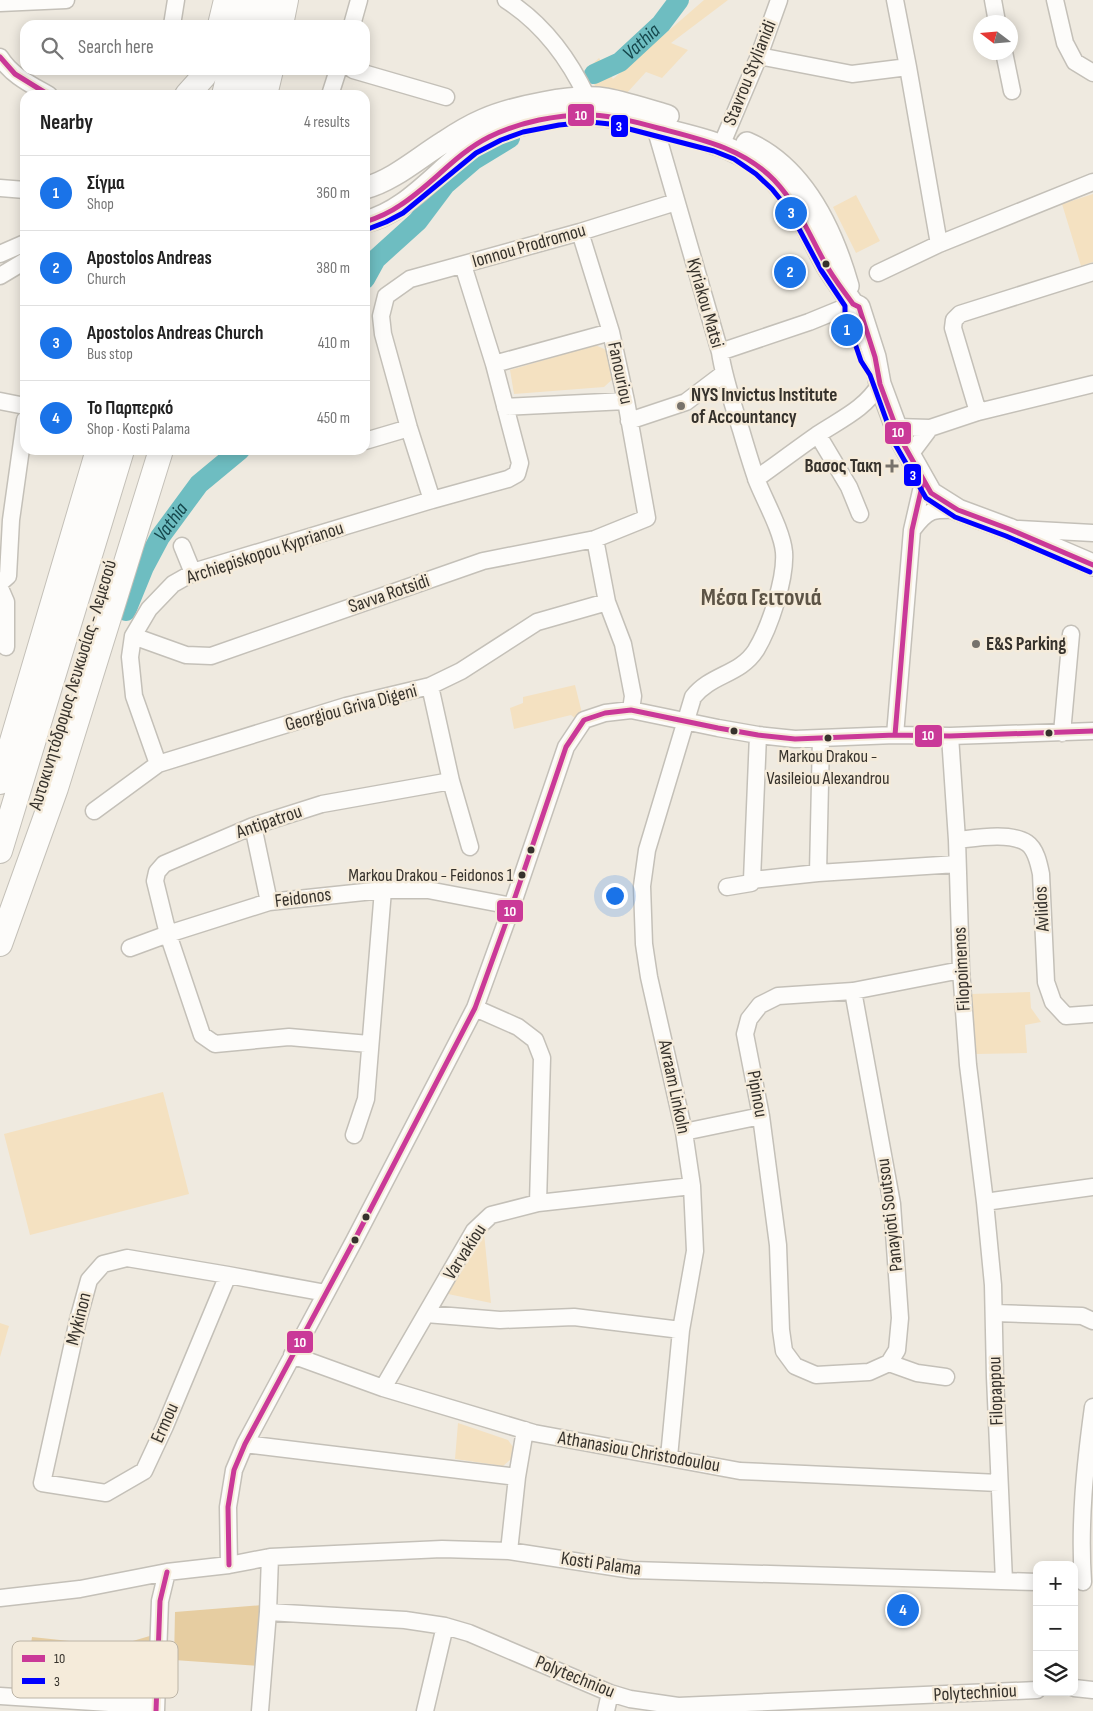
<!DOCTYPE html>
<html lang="en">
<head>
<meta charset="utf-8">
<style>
  body { margin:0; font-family:"Sofia Sans Condensed",sans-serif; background:#f2f2f2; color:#222 }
  .controls { position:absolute; right:15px; bottom:15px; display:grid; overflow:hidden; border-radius:10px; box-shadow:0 2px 12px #0003 }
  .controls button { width:45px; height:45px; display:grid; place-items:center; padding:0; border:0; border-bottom:1px solid #e0e0e0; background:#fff; color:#222; font:25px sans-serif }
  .compass { position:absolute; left:973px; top:15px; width:45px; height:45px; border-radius:50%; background:#fff; box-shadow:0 2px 12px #0003; rotate:286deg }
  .you { position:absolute; left:614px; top:895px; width:18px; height:18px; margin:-12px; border:4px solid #fff; border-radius:50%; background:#1a73e8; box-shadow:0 0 0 8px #1a73e833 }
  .badge { display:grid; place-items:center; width:32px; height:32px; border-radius:50%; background:#1a73e8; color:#fff; font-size:16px; font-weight:700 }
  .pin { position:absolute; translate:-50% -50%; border:2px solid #fff; box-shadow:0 1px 5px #0006 }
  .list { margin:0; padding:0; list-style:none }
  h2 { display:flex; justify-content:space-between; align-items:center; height:65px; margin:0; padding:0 20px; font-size:21px }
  h2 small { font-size:16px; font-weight:400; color:#767676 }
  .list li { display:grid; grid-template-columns:32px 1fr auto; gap:15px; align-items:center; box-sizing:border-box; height:75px; padding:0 20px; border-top:1px solid #e0e0e0 }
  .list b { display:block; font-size:19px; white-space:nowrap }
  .list p { margin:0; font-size:16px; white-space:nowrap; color:#767676 }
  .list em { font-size:16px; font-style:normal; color:#767676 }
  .icon { flex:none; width:28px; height:28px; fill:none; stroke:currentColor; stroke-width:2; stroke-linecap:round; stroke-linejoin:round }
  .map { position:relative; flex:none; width:1093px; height:1711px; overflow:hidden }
  .search { position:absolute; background:#fff; box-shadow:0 2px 12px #0003; left:20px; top:20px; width:350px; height:55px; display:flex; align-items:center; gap:12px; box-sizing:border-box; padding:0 18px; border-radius:15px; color:#767676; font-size:19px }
  .panel { position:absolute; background:#fff; box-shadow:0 2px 12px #0003; left:20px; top:90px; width:350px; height:365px; border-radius:15px }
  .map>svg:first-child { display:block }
</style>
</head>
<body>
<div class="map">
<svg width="1093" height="1711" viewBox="0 0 1093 1711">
  <rect width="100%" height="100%" fill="#efeae0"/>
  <path fill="#f4e1c1" d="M704 0H728L671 43 688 50 662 78 646 72 625 95 598 90 585 71 599 58 613 79Z
    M1093 194V262L1081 266 1062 204Z
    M856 195 880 241 856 253 833 207Z
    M595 345 609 351 616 376 604 387 514 394 510 370Z
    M575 685 582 713 576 719 571 715 514 729 510 708 523 703V697Z
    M1030 992 1031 1008 1041 1022 1025 1025 1027 1053 976 1054 971 994Z
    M163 1092 189 1194 30 1235 4 1134Z
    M484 1233 491 1303 448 1294Z
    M0 1323 9 1326 0 1357Z
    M458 1423 508 1440 513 1447 511 1459 503 1466 455 1459Z"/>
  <path fill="#e6cda1" d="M263 1605 259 1666 174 1660 175 1612Z
    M153 1635 149 1693 140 1699 131 1702 130 1683 117 1672 30 1651 32 1637 116 1646Z"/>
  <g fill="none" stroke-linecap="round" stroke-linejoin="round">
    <g stroke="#6ebdc1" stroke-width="20">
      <path id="s1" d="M594 74 620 62 661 24 679 0"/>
      <path d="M365 279 376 259 418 221 445 185 474 160 510 138"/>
      <path id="s2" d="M126 611 144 567 160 537 199 484 240 450"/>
    </g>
    <defs>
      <path id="minor" d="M506 0C542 23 569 59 587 97
        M895 0 908 67 939 244
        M993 0 997 22
        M1055 0 1065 43 1075 62 1093 73
        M0 3 66 0
        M172 25 176 0
        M352 25 359 0
        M1004 52 1012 91
        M759 56 852 74 908 67
        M0 57C11 75 30 84 49 95
        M353 70 446 97
        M330 95 338 70
        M655 127 720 352C724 379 733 404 741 430 746 447 751 464 757 481 765 501 782 531 784 552 786 578 770 627 756 650 740 675 711 674 693 697L647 850 642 886 644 944 649 977 684 1132 692 1186 695 1251 681 1330 669 1457
        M721 146 759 56 779 0
        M0 188 25 190
        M0 254 25 243
        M878 273 939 244 1093 182
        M0 276 25 261
        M720 352 809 322 853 304
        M494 364 611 332
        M0 401 25 406
        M505 407 626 401
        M978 412 953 328 954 320 960 314 1093 272
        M629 421 686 402 723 374
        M896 427 930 428 978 412 1093 384
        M818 435 849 487 860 514
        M365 441 409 428
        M909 456 930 428
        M756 479C777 464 797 449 817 435 841 419 865 409 880 384
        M432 500 409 428 383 334 381 316 386 296 410 279 580 232 676 202
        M913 529C928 509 933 509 958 510
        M1019 529 1093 533
        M595 539 607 602 623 644 633 696 631 710
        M182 546 193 573
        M0 583 8 576 11 520 25 420
        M0 588 6 602V647
        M133 636 186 655 211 656 483 561 595 539 647 518 626 401 611 332 580 232
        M430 686 451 781 470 847
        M1062 733 1071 634
        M895 735 912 530 923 482
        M950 736 957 840 961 970 968 1065 985 1202 993 1285 995 1377 1004 1581
        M158 764 134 696 130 657 133 636 149 609 173 584 196 571 432 500 508 479 517 474 520 463 494 364 463 265
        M94 811 158 764 346 706 430 686 461 671 537 622 607 602
        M253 826 269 902
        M957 840C976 838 1010 832 1027 843 1036 849 1039 864 1041 874L1046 982 1053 1002 1066 1016 1093 1014
        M818 873 821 738
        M752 880 758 735
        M727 887 751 883 752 880 818 873 957 864
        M130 948 168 934 269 902 383 890H428L512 906
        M853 991 892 1204 900 1318 897 1350 889 1363 869 1372 816 1375 795 1366 784 1351 781 1330 778 1245 761 1116 745 1034 749 1019 760 1005 778 996 853 991 961 970
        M475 1008 518 1027 535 1040 542 1058 538 1203
        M369 1044 289 1037 215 1044 202 1035 168 934 155 881 157 872 164 864 253 826 322 804 451 781
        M684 1132 761 1116
        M354 1135 366 1099 383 890
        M985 1202 1093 1187
        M228 1275 165 1426 144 1471 106 1493 42 1483 78 1320 89 1280 103 1264 127 1258 228 1275 326 1293
        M995 1313 1082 1316 1093 1321
        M426 1314 500 1320 574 1317 681 1330
        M292 1355 383 1388 534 1433 740 1471 999 1483
        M889 1363 917 1373 946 1377
        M383 1388 474 1231 491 1215 538 1203 692 1186
        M245 1444 517 1477
        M509 1551 517 1477 525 1430
        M229 1565 228 1507 234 1470 245 1444 354 1241 475 1008 512 906 566 747 584 720 605 713 631 710 718 728 758 735 795 739 895 735 950 736 1093 731
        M1083 1582C1079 1523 1085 1465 1093 1407
        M0 1598 80 1589 167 1572 229 1565 270 1557 442 1549 509 1551 632 1570 1037 1582
        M268 1612 405 1620 445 1626 469 1633 610 1693 630 1699 678 1706 1037 1690
        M1074 1688 1093 1690
        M0 1696 156 1706
        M156 1711 160 1601 167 1572
        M260 1711 268 1612 270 1557
        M425 1711 445 1626
        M606 1711 610 1693"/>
      <path id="major" d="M747 143C804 168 832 230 848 286
        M365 188C394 180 418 158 444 142 456 134 469 126 483 120 513 107 574 94 606 99 627 103 648 110 668 116
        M365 222C415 209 443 160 488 137 512 125 554 116 580 115 608 113 634 122 662 129 690 136 722 143 747 158 760 166 772 177 781 188 802 211 812 240 827 266 835 279 844 291 853 304L859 307 875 357 880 384 900 438 931 493 958 510 1009 529 1093 565"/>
      <path id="highway" d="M220 25 226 0
        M240 25 246 0
        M263 25 268 0
        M281 25 286 0
        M187 95 204 76 206 70
        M224 95 230 70
        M247 95 252 70
        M265 95 271 70
        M0 782 98 450
        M0 851 122 450
        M0 944 56 788 161 450"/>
    </defs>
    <use href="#minor" stroke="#c4c0b8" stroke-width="19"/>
    <use href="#major" stroke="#c4c0b8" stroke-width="24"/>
    <use href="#highway" stroke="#c4c0b8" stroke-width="26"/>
    <use href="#minor" stroke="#fdfcfa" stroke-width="16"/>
    <use href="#major" stroke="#fdfcfa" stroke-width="21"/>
    <use href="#highway" stroke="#fdfcfa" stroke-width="24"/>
    <defs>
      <path id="bus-1" d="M0 57 15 74 49 95
        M365 222C377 218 389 213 399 206 431 186 455 154 489 137 519 122 558 114 592 115 614 116 636 122 658 128 700 139 743 148 774 180 797 204 809 234 825 263 833 278 844 291 853 304L859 307 875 357 880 384 900 438 931 493 958 510 1009 529 1093 565
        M895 735 912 530 923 482
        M229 1565 228 1507 234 1470 245 1444 354 1241 475 1008 512 906 566 747 584 720 605 713 631 710 718 728 758 735 795 739 895 735 950 736 1093 731
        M156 1711 160 1601 167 1572"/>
      <path id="bus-2" d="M368 229 386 222 403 213 476 153 501 140 523 132 559 125 590 122 610 124 714 151 734 159 756 174 772 189 789 210 821 270 845 306V314L861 361 870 375 895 444 926 498 955 517 1006 536 1090 572"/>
    </defs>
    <use href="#bus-1" stroke="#f5ebda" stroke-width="9"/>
    <use href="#bus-2" stroke="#f5ebda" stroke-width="9"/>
    <use href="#bus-1" stroke="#ca3998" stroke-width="5"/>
    <use href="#bus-2" stroke="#00f" stroke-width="5"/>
  </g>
  <g fill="#36322c" stroke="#f5ebda" stroke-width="2">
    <circle cx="826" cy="264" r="4.5"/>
    <circle cx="734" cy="731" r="4.5"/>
    <circle cx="1049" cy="733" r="4.5"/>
    <circle cx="828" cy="738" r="4.5"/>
    <circle cx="531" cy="850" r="4.5"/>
    <circle cx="522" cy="875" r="4.5"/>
    <circle cx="366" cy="1217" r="4.5"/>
    <circle cx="355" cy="1240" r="4.5"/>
  </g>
  <g fill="#77726b" stroke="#f5ebda" stroke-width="2">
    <circle cx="681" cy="406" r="5"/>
    <path d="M889.5 458.5h5v5h5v5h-5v5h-5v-5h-5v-5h5z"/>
    <circle cx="976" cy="644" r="5"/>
  </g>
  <g text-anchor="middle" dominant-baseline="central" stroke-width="5" stroke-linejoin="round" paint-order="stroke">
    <g font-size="18" fill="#36322c" stroke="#f5ebda">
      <text x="828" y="756">Markou Drakou -<tspan x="828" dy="22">Vasileiou Alexandrou</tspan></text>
      <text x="513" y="875" text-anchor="end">Markou Drakou - Feidonos 1</text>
    </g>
    <g font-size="19" fill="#36322c" stroke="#f5ebda">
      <text transform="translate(750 73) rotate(-68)">Stavrou Stylianidi</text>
      <text transform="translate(529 246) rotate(-16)">Ionnou Prodromou</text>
      <text transform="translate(705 303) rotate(74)">Kyriakou Matsi</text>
      <text transform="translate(620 373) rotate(78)">Fanouriou</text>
      <text transform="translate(265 553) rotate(-18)">Archiepiskopou Kyprianou</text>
      <text transform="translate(389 594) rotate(-19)">Savva Rotsidi</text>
      <text transform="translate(73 685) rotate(-73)">Αυτοκινητόδρομος Λευκωσίας - Λεμεσού</text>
      <text transform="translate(351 708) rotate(-15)">Georgiou Griva Digeni</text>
      <text transform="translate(269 822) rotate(-19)">Antipatrou</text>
      <text transform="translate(303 898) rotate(-7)">Feidonos</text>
      <text transform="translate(1042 909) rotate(-93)">Avlidos</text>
      <text transform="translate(962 969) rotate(-93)">Filopoimenos</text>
      <text transform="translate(674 1087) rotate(78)">Avraam Linkoln</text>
      <text transform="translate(757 1094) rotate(80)">Pipinou</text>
      <text transform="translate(890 1215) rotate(-97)">Panayioti Soutsou</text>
      <text transform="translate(465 1252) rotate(-57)">Varvakiou</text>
      <text transform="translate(79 1319) rotate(-76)">Mykinon</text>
      <text transform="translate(996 1391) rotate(-92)">Filopappou</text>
      <text transform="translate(165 1423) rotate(-66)">Ermou</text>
      <text transform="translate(639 1452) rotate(10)">Athanasiou Christodoulou</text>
      <text transform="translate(601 1564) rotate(8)">Kosti Palama</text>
      <text transform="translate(575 1677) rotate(22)">Polytechniou</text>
      <text transform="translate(975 1693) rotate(-3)">Polytechniou</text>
    </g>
    <g font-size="19" font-weight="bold" fill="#36322c" stroke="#f5ebda" text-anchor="start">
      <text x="691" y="395">NYS Invictus Institute<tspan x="691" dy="22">of Accountancy</tspan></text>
      <text x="882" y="466" text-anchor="end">Βασος Τακη</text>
      <text x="986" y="644">E&amp;S Parking</text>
    </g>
    <g font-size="20" font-style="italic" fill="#15474c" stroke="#f5ebda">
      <text stroke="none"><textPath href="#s1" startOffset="58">Vathia</textPath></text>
      <text stroke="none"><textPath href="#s2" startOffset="100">Vathia</textPath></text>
    </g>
    <g font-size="24" font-weight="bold" fill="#5d5446" stroke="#f5ebda">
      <text x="761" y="597">Μέσα Γειτονιά</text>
    </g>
  </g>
  <rect x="12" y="1641" width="166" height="57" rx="8" fill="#f5ebda" stroke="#bcb4a6" stroke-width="1"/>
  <rect x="22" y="1655" width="23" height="7" fill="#ca3998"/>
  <rect x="22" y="1678" width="23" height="6" fill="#00f"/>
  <g font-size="14" fill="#36322c">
    <text x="54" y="1663">10</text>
    <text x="54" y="1686">3</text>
  </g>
  <g stroke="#f5ebda" stroke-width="2">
    <rect x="567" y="103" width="28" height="24" rx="5" fill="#ca3998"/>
    <rect x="610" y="114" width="19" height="24" rx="5" fill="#00f"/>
    <rect x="884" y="421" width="28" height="24" rx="5" fill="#ca3998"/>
    <rect x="903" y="463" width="19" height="24" rx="5" fill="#00f"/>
    <rect x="914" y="724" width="29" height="24" rx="5" fill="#ca3998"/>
    <rect x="496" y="899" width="28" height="24" rx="5" fill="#ca3998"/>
    <rect x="286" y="1330" width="28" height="24" rx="5" fill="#ca3998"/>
  </g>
  <g font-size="14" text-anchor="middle" font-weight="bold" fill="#fff">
    <text x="581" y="120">10</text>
    <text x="619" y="131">3</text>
    <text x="898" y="437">10</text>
    <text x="913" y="480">3</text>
    <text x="928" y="740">10</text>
    <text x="510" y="916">10</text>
    <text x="300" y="1347">10</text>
  </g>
</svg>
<div class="controls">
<button>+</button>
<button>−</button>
<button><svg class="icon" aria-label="layers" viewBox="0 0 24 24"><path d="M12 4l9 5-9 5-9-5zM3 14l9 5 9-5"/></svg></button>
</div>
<svg class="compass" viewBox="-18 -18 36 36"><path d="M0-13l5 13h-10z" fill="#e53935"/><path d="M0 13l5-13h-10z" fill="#767676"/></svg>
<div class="you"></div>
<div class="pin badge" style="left:847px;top:330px">1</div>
<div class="pin badge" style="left:790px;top:272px">2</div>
<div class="pin badge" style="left:791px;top:213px">3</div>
<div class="pin badge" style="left:903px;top:1610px">4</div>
<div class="search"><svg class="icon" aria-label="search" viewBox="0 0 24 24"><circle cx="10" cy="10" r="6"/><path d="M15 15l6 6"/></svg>Search here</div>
<section class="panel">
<h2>Nearby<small>4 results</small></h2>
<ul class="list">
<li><span class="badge">1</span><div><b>Σίγμα</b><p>Shop</p></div><em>360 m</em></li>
<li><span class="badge">2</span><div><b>Apostolos Andreas</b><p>Church</p></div><em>380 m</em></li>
<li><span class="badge">3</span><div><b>Apostolos Andreas Church</b><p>Bus stop</p></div><em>410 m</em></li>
<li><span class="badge">4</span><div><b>Το Παρπερκό</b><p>Shop · Kosti Palama</p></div><em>450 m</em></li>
</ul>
</section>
</div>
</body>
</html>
